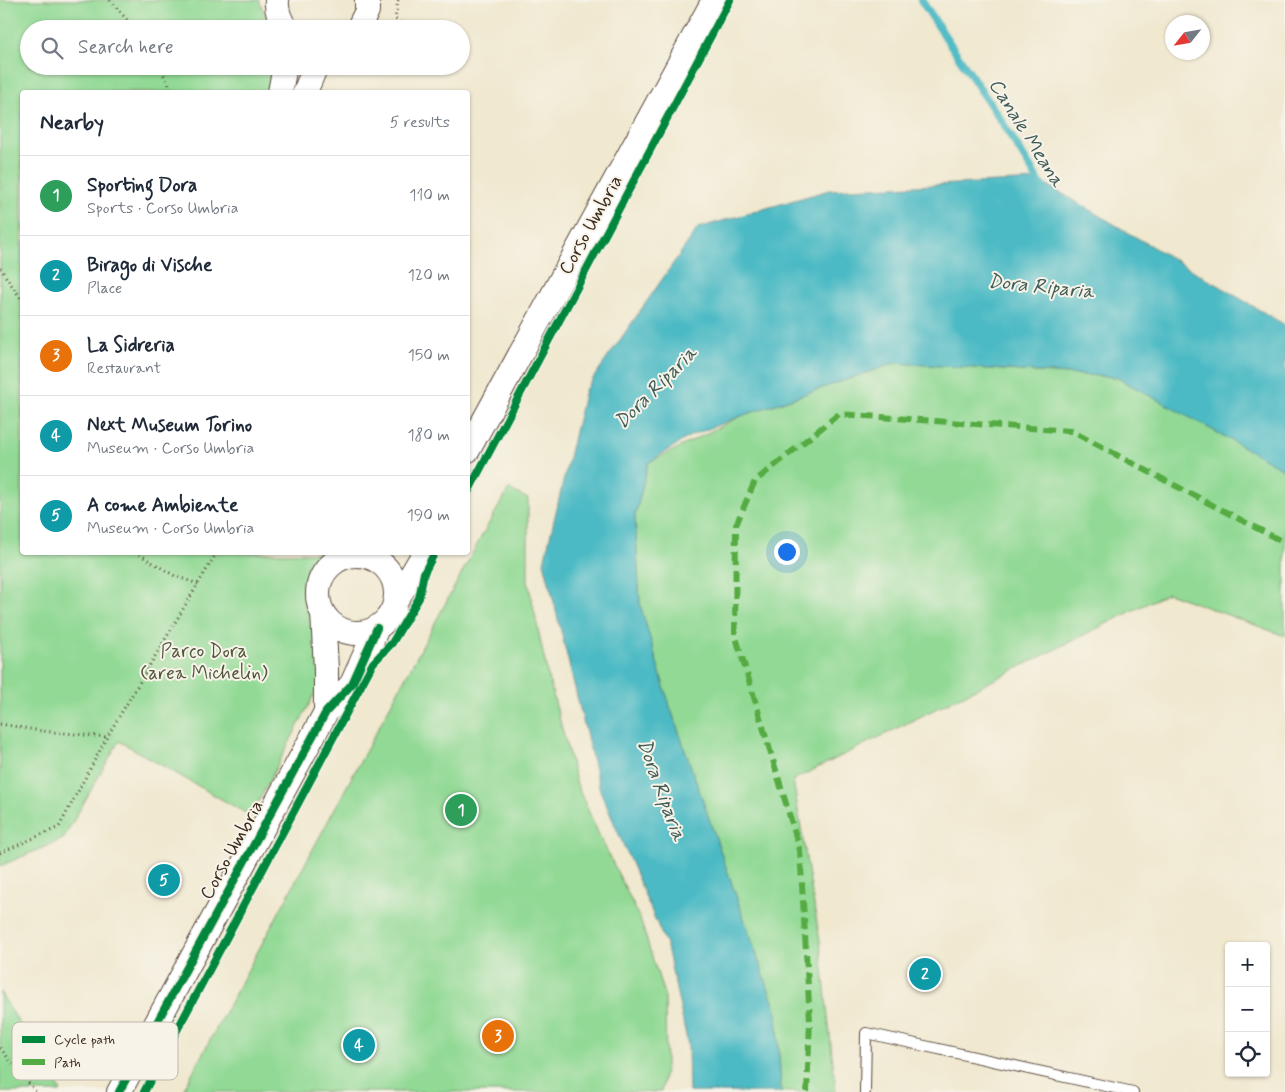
<!DOCTYPE html>
<html lang="en">
<head>
<meta charset="utf-8">
<style>
  body { margin:0; font-family:Mynerve,sans-serif; background:#f6f6f7; color:#1f2937 }
  .controls { position:absolute; right:15px; bottom:15px; display:grid; overflow:hidden; border-radius:5px; box-shadow:0 1px 4px #0004 }
  .controls button { width:45px; height:45px; display:grid; place-items:center; padding:0; border:0; border-bottom:1px solid #e0e1e3; background:#fff; color:#1f2937; font:25px sans-serif }
  .compass { position:absolute; left:1165px; top:15px; width:45px; height:45px; border-radius:50%; background:#fff; box-shadow:0 1px 4px #0004; rotate:239deg }
  .you { position:absolute; left:786px; top:551px; width:18px; height:18px; margin:-12px; border:4px solid #fff; border-radius:50%; background:#1a73e8; box-shadow:0 0 0 8px #1a73e833 }
  .badge { display:grid; place-items:center; width:32px; height:32px; border-radius:50%; background:#1f6fb2; color:#fff; font-size:16px; font-weight:700 }
  .pin { position:absolute; translate:-50% -50%; border:2px solid #fff; box-shadow:0 1px 5px #0006 }
  .list { margin:0; padding:0; list-style:none }
  h2 { display:flex; justify-content:space-between; align-items:center; height:65px; margin:0; padding:0 20px; font-size:21px }
  h2 small { font-size:16px; font-weight:400; color:#747a83 }
  .list li { display:grid; grid-template-columns:32px 1fr auto; gap:15px; align-items:center; box-sizing:border-box; height:80px; padding:0 20px; border-top:1px solid #e0e1e3 }
  .list b { display:block; font-size:19px; white-space:nowrap }
  .list p { margin:0; font-size:16px; white-space:nowrap; color:#747a83 }
  .list em { font-size:16px; font-style:normal; color:#747a83 }
  .icon { flex:none; width:28px; height:28px; fill:none; stroke:currentColor; stroke-width:2; stroke-linecap:round; stroke-linejoin:round }
  .map { position:relative; flex:none; width:1285px; height:1092px; overflow:hidden }
  .search { position:absolute; background:#fff; box-shadow:0 1px 4px #0004; left:20px; top:20px; width:450px; height:55px; display:flex; align-items:center; gap:12px; box-sizing:border-box; padding:0 18px; border-radius:28px; color:#747a83; font-size:19px }
  .panel { position:absolute; background:#fff; box-shadow:0 1px 4px #0004; left:20px; top:90px; width:450px; height:465px; border-radius:5px }
  .map>svg:first-child { display:block }
</style>
</head>
<body>
<div class="map">
<svg width="1285" height="1092" viewBox="0 0 1285 1092">
  <rect width="100%" height="100%" fill="#f7f3e8"/>
  <filter id="ink" filterUnits="userSpaceOnUse"><feTurbulence type="fractalNoise" baseFrequency=".02" numOctaves="2"/><feDisplacementMap in="SourceGraphic" scale="10" xChannelSelector="R" yChannelSelector="G"/><feConvolveMatrix kernelMatrix="1 2 1 2 8 2 1 2 1" color-interpolation-filters="sRGB"/></filter>
  <filter id="wash" filterUnits="userSpaceOnUse"><feTurbulence type="fractalNoise" baseFrequency=".0096" numOctaves="4" result="noise"/><feDisplacementMap in="SourceGraphic" scale="20" xChannelSelector="R" yChannelSelector="G"/><feGaussianBlur stdDeviation="1.12" result="paint"/><feColorMatrix in="noise" values="0 0 0 0 0 0 0 0 0 0 0 0 0 0 0 0 0 1.4 0 .05"/><feComposite in="paint" operator="in"/></filter>
  <g filter="url(#wash)">
    <rect width="100%" height="100%" fill="#f0e8cf"/>
    <path fill="#91d994" stroke="#668259" d="M0 0H259L271 29H29V66H279V92H22V552L325 553 312 583 311 601 325 674 251 816 119 741 63 839 0 866Z
      M895 363 1116 377 1285 469V636L1168 593 793 780 820 941 836 1092H781L777 1013 669 704 640 604 635 517 648 463 741 416Z
      M509 489 528 499V581L547 672 577 785 599 835 639 916 665 997 666 1066 661 1092H182L485 530Z
      M0 992 61 1091 60 1092H0Z"/>
    <path fill="#4cbac4" stroke="#447271" d="M1039 180 1285 325V470L1116 377 895 363 741 416 690 436 648 463 635 517 640 604 669 704 777 1013 781 1092H689L688 1045 667 947 600 790 544 562 585 390 698 228 829 190Z"/>
    <g fill="none" stroke-linecap="round" stroke-linejoin="round">
      <path stroke="#4cbac4" stroke-width="8" d="M921 0 1002 122 1043 188"/>
    </g>
  </g>
  <g filter="url(#ink)">
    <g fill="none" stroke-linecap="round" stroke-linejoin="round">
      <defs>
        <path id="service" d="M865 1092 866 1033 1133 1092"/>
        <path id="tertiary" d="M277 0C276 10 280 22 287 29
          M358 29 367 11V0
          M280 92 285 66
          M305 92 316 66
          M468 450 714 0
          M318 594a39 39 0 1 1 78 0a39 39 0 1 1-78 0Z
          M396 601 425 552
          M323 613 326 669V712
          M119 1092 326 712 352 684 377 628"/>
      </defs>
      <use href="#service" stroke="#564639" stroke-width="12"/>
      <use href="#tertiary" stroke="#564639" stroke-width="26"/>
      <path stroke="#564639" stroke-width="3" stroke-dasharray="1 4" stroke-linecap="butt" d="M110 0 135 29
        M398 0 395 19 408 28
        M159 66 173 92
        M376 66 383 70
        M340 76 341 73 356 66
        M0 268 22 300
        M135 552 175 576 198 584
        M0 724 42 731 107 737
        M0 853 59 827 107 737 217 552
        M0 1048 36 1092"/>
      <use href="#service" stroke="#fff" stroke-width="10"/>
      <use href="#tertiary" stroke="#fff" stroke-width="24"/>
      <path stroke="#55ab43" stroke-width="6" stroke-dasharray="12 6" stroke-linecap="butt" d="M807 1092 810 1021 800 850 735 634 736 525 755 481 839 414 1071 431 1285 543"/>
      <defs>
        <path id="cycleway" d="M468 492 730 0
          M119 1092 326 712 352 684 377 628
          M144 1092 373 663 392 643 419 598 424 573 435 552"/>
      </defs>
      <use href="#cycleway" stroke="#f7f3e8" stroke-width="11"/>
      <use href="#cycleway" stroke="#00873e" stroke-width="8"/>
    </g>
  </g>
  <g text-anchor="middle" dominant-baseline="central" stroke-width="4" stroke-linejoin="round" paint-order="stroke">
    <g font-size="19" fill="#3b2a1e" stroke="#f7f3e8">
      <text transform="translate(591 225) rotate(-61)">Corso Umbria</text>
      <text transform="translate(232 850) rotate(-61)">Corso Umbria</text>
    </g>
    <g font-size="19" fill="#50563c" stroke="#f7f3e8">
      <text x="204" y="651">Parco Dora<tspan x="204" dy="22">(area Michelin)</tspan></text>
    </g>
    <g font-size="20" font-style="italic" fill="#415c58" stroke="#f7f3e8">
      <text transform="translate(1026 133) rotate(58)">Canale Meana</text>
      <text transform="translate(1041 287) rotate(6)">Dora Riparia</text>
      <text transform="translate(656 388) rotate(-45)">Dora Riparia</text>
      <text transform="translate(661 790) rotate(70)">Dora Riparia</text>
    </g>
  </g>
  <rect x="12" y="1022" width="166" height="58" rx="8" fill="#f7f3e8" stroke="#bfb7ab" stroke-width="1"/>
  <rect x="22" y="1036" width="23" height="7" fill="#00873e"/>
  <rect x="22" y="1059" width="23" height="6" fill="#55ab43"/>
  <g font-size="14" fill="#3b2a1e">
    <text x="54" y="1044">Cycle path</text>
    <text x="54" y="1067">Path</text>
  </g>
</svg>
<div class="controls">
<button>+</button>
<button>−</button>
<button><svg class="icon" aria-label="locate" viewBox="0 0 24 24"><circle cx="12" cy="12" r="6"/><path d="M12 2v4M12 18v4M2 12h4M18 12h4"/></svg></button>
</div>
<svg class="compass" viewBox="-18 -18 36 36"><path d="M0-13l5 13h-10z" fill="#e53935"/><path d="M0 13l5-13h-10z" fill="#747a83"/></svg>
<div class="you"></div>
<div class="pin badge" style="left:461px;top:810px;background:#2e9e5b">1</div>
<div class="pin badge" style="left:925px;top:974px;background:#0f9aa8">2</div>
<div class="pin badge" style="left:498px;top:1036px;background:#e8710a">3</div>
<div class="pin badge" style="left:359px;top:1045px;background:#0f9aa8">4</div>
<div class="pin badge" style="left:164px;top:880px;background:#0f9aa8">5</div>
<div class="search"><svg class="icon" aria-label="search" viewBox="0 0 24 24"><circle cx="10" cy="10" r="6"/><path d="M15 15l6 6"/></svg>Search here</div>
<section class="panel">
<h2>Nearby<small>5 results</small></h2>
<ul class="list">
<li><span class="badge" style="background:#2e9e5b">1</span><div><b>Sporting Dora</b><p>Sports · Corso Umbria</p></div><em>110 m</em></li>
<li><span class="badge" style="background:#0f9aa8">2</span><div><b>Birago di Vische</b><p>Place</p></div><em>120 m</em></li>
<li><span class="badge" style="background:#e8710a">3</span><div><b>La Sidreria</b><p>Restaurant</p></div><em>150 m</em></li>
<li><span class="badge" style="background:#0f9aa8">4</span><div><b>Next Museum Torino</b><p>Museum · Corso Umbria</p></div><em>180 m</em></li>
<li><span class="badge" style="background:#0f9aa8">5</span><div><b>A come Ambiente</b><p>Museum · Corso Umbria</p></div><em>190 m</em></li>
</ul>
</section>
</div>
</body>
</html>
